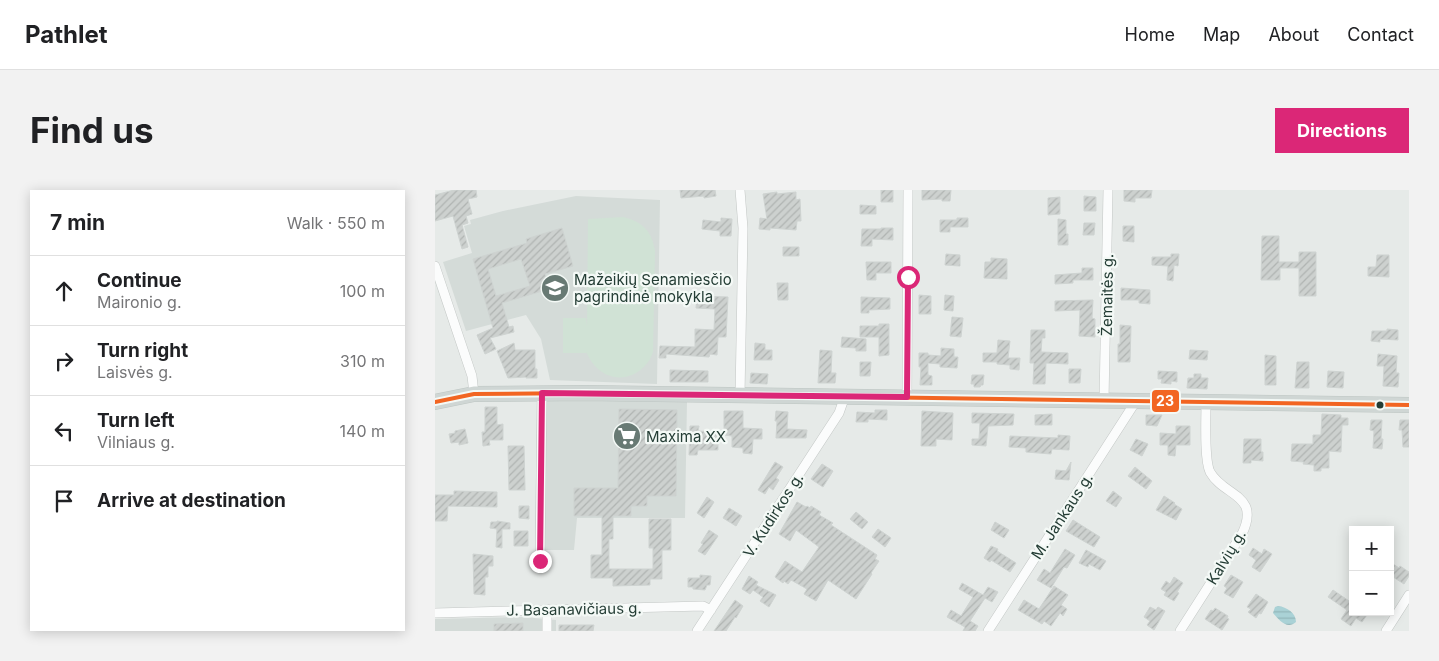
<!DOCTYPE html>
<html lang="en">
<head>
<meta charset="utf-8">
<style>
  body { margin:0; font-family:Inter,sans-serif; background:#f2f2f2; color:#202124 }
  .controls { position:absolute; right:15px; bottom:15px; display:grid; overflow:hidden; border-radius:0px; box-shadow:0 2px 12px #0003 }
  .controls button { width:45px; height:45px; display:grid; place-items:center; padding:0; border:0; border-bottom:1px solid #e0e0e0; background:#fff; color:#202124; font:25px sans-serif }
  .stop { position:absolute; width:15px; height:15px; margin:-11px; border:4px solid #db2777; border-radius:50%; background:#fff }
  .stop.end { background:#db2777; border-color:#fff; box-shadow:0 1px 5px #0008 }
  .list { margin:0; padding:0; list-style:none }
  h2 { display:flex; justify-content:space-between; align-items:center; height:65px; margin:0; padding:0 20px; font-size:21px }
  h2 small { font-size:16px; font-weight:400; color:#757577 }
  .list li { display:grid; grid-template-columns:32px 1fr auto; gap:15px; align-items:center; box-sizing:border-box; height:70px; padding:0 20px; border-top:1px solid #e0e0e0 }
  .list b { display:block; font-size:19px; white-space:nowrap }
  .list p { margin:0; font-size:16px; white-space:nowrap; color:#757577 }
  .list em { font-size:16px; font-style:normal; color:#757577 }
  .icon { flex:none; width:28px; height:28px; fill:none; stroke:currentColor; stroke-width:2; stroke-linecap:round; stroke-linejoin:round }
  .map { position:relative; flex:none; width:974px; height:441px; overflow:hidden; border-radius:0px }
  header { display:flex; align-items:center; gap:30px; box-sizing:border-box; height:70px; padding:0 25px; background:#fff; border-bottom:1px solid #e0e0e0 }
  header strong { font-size:24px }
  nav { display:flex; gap:28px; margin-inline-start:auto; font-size:18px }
  .intro { display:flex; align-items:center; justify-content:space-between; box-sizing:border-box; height:120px; padding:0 30px }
  h1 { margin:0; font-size:35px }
  .button { padding:12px 22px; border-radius:0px; background:#db2777; color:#fff; font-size:18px; font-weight:700 }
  main { display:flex; gap:30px; padding:0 30px }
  aside { flex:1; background:#fff; border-radius:0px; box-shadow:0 2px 12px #0003 }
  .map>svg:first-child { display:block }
</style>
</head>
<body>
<header>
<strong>Pathlet</strong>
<nav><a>Home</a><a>Map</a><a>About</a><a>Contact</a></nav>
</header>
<div class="intro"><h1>Find us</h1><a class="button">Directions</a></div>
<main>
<aside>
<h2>7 min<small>Walk · 550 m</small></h2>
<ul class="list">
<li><svg class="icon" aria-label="ahead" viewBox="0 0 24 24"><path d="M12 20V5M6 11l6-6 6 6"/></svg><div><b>Continue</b><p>Maironio g.</p></div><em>100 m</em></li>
<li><svg class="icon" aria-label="right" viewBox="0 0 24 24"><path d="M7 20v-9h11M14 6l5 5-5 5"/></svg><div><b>Turn right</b><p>Laisvės g.</p></div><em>310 m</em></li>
<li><svg class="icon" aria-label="left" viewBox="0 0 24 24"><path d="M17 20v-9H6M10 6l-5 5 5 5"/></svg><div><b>Turn left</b><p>Vilniaus g.</p></div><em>140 m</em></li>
<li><svg class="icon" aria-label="arrive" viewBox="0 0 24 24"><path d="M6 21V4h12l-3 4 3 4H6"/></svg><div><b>Arrive at destination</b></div></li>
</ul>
</aside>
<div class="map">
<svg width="974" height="441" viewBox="0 0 974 441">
  <defs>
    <pattern id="water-rules" width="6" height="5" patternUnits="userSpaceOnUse" patternTransform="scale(1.25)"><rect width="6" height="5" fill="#aad2d6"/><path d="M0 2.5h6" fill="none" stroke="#92b5b8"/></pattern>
    <pattern id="building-hatch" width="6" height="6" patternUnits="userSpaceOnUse" patternTransform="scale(1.25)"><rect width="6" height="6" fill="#cdd1cf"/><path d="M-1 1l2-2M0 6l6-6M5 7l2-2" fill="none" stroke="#b0b4b2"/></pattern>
  </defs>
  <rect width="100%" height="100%" fill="#e6eae8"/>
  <path fill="#d4dbd8" d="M141 6 225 10 222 194 115 190 106 149 91 125 31 141 8 72 37 63 29 36 36 34 35 30 68 21Z
    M102 208 252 211 250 328H142L139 360H100Z
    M88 427 121 430V441H0V429Z"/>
  <path fill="#d0e2d5" d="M188 27C208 32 217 41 220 61L218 162C210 187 179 197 160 176 156 172 154 167 151 162V163H128V128H151L152 136 153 29Z"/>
  <path fill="url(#water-rules)" d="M843 416C852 417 861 423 861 432 852 440 844 430 838 423L840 417Z"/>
  <path fill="url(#building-hatch)" stroke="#ced3d1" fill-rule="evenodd" d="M19 0H41L42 7 33 9 37 24 31 26 33 33 27 35 33 57 27 59 18 26 0 31V5Z
    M245 0H280L281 6 269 8V6L246 8Z
    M446 0H458V12H446Z
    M487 0H516L515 11H507V9L487 10Z
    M689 0H717L716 8H700V12L689 11Z
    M342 2V4L361 2V10L365 9 366 31H362L361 40 335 38V40L324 39 325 28 332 29 328 4Z
    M649 6 661 7V21H649Z
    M625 7V24L613 25V8Z
    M425 15 441 16V24H425Z
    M286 28 297 29 296 46H285V41L267 39 268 30 286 32Z
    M522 28H533V37H515V42H505V30H522Z
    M623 29 631 30V44H633V55H623Z
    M649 33H660L659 45H648Z
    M688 36H699V52L688 51Z
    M127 38 138 76 110 84 114 99 67 113 74 137 78 136 79 142 55 148 61 159 50 164 42 145 58 138 38 69 92 53 91 49ZM86 69 95 96 61 106 53 79Z
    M446 38H458V50L437 49V56H426L427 39H446Z
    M827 46H844V72H864V62H881V106H864V78H845V90H826Z
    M348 57H364V66H348Z
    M511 64 525 65V76L510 75Z
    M736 64H744L743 76 739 75 738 91 732 90 733 76 717 75V67H736Z
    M942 65H954V87L933 86V77H941Z
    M556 68 572 69V89L549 88 550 72H556Z
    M431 72H456V83H441V90H432Z
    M647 78H658V90H638V93L620 94V85L647 83Z
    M342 93H353V110H343Z
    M686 98 715 100V114L704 113V110H686Z
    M484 105 496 106V124H484Z
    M510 105 519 106 518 121 509 120Z
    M262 106 293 107 291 147H283L282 165 275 164 274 167 231 164V168H224L225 156 260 157V139L279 140 280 119 261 118Z
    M426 107 455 108V119L434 120V123H426Z
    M658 110 657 128 660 129V147L644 146 645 120 620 121V111Z
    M517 127 528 128 526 147 515 146Z
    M444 134H454V165L444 166V147H425V136H444Z
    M685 135 696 136 695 172H683V154H685Z
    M952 139 963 140V150L945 149V152L936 151 937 141H952Z
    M596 140H610V148H607L606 162 633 163V174L611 173 610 194H598L599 173H595Z
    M407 147 431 149V161H421V158L406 157Z
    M563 150 575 151 573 168H585L584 180 575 179V175L562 174V172H548V163H562Z
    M79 153 80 160H100V179H102V188H91V187L73 188 62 161Z
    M320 153 330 154V160H337V170H319Z
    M506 158 519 159V167H523L522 178 505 177V174L493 173V185L497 186V195H485L486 177H484V163H493V165L506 166Z
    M385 160 397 161 396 183H401L400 193H383Z
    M755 160 773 161 772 170 754 169Z
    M943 164 962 166 961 183H964L963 197 948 196 949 176H942Z
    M830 165 841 166V195H830Z
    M425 172H436L435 186H425Z
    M862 172H874V198H860Z
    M634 179H646L645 193H634Z
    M235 180 273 181V192H235Z
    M723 181 742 182V192L736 191V194L726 193 727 189H723Z
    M893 181 909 182 908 198 892 197Z
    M316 183 333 184 332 194 315 193Z
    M759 184H766V188H773L772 199 752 198 753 188H759Z
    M537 185H549L548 195H546L545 197H539V194H536Z
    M50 217H62V235L68 234V250H54L55 255 48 256 47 242H50Z
    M184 219 242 220 241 306H212V316H196V326H178V349H174V379H218V358H214V329H236V360H227V389H215V395L178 396V388H156V365H167V326H139V298H183Z
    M440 220H452V230L433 229V232H421L422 222 440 223Z
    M289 221H308V238L327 239V249H318L317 264 308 263V258L297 257V246L289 245Z
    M341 221 353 222 352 239 372 240 371 248H341L342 231H340Z
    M487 221 518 223 517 250 501 249V256H486Z
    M537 223 579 224 578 235 553 236 551 256 537 255V249H544L545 233H537Z
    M617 224V235H600V225Z
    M887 224 906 225V228H913V235H907L906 262 894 261V278H886V281H879V275L868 274 869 272 856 271 857 254H878V245H886Z
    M711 225H727L722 236 711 235Z
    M936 230H947L946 249H948L947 259 938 258 939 241 935 240Z
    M965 230H974V257H968L967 240H964Z
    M255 236H264L263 241 283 242V260H263L262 265H254Z
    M741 236H755V255H741L740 266 733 265V255H725V243L741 244Z
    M30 239 33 253 24 255V252L16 253 14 244 20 243V241Z
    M623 245 635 246 634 260 617 259 616 264 591 262V258L574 257 575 246 623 248Z
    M701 249 713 254 707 266 695 260Z
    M809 249H826V262H828V271L816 270V273H808Z
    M73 256H89L90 300H74Z
    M340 272 348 277 341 288 344 290 338 300 334 297 330 304 323 300Z
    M636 272 634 290 620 289 621 280 631 281Z
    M387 274 398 281 388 297 376 289Z
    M700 277 717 291 711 299 693 286Z
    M19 301 62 302V317L13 316 12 331H0V305H19Z
    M678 301 687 308 681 317 671 311Z
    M729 306 740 313 739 314 747 319 741 330 721 320Z
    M272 307 279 312 269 328 262 323Z
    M362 312 371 317 372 316 375 318 376 316 386 322 384 325 398 333 396 335 442 365 440 369 444 371 436 383 437 384 421 409 393 390 381 411 369 404 372 399 356 390 353 394 349 391 348 393 340 387 350 371 367 382 384 357 361 340 355 351 344 344Z
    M84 316H94V329L84 328Z
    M294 318 307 326 301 336 288 328Z
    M421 322 433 332 427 339 415 329Z
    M638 330 665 347 659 357 631 341Z
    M62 331 75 333V339H67V358L61 357 62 339 55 338 56 332H62Z
    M560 332 574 340 569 348 556 340Z
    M443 339 456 348 450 357 437 347Z
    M274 340 283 346 270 365 263 361 268 354 266 353Z
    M79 341H93V356H79Z
    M556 356 563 359 562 361 581 373 575 382 556 370 555 372 549 368Z
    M818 358 827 364 829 359 837 364 825 382 817 377 821 370 814 365Z
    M630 359 640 365 632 378 629 377 616 398 602 390 609 379 615 383Z
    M651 360 671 371 665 380 654 374 653 377 644 373Z
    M38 364 58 366V376H53V387H50V405L39 404Z
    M955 372 964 378 965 376 974 382V386L969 394 955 385Z
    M265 385 276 386 275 395H272L270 400 258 399V397H253V388H265Z
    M796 385 808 392 798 408 789 403 792 398 789 396Z
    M314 386 323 392 321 395 341 405 334 417 325 411 328 407 318 400 315 404 307 399Z
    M739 387 748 393 742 402 744 403 739 411 729 405 731 402 726 399 731 391 735 394Z
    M527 393 548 405 553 397 563 402 557 412 550 408 535 431 543 436 540 441H528L530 437 512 427 516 420 526 426 538 407 524 399Z
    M619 396 633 405 626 415 632 419 628 426 625 423 616 436 609 431 607 434 583 420 589 410 604 419Z
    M898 400 917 413 918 411V422H934L927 432 921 428 916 436 906 429 912 420 893 407Z
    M821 404 833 412 826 424 824 423 821 428 813 422 816 419 812 417Z
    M300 410 308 416 301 428 300 427 291 441H279Z
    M715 417 721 420 723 417 730 421 719 440 712 435 715 431 709 427Z
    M780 418 793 426 792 428 794 429 787 440 770 429 776 420 778 421Z
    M88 433V441H59V434Z
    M124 435H159L158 441H124Z"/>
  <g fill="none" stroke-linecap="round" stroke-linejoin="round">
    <defs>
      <path id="minor" d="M305 0 308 38 305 206
        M0 76 37 186 39 204
        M472 207 473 0
        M669 211 673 0
        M105 371 107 203
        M0 423 268 416 276 420
        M112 441V419
        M262 441 404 223 410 206
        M553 441 701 211
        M745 441 807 344C826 304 789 307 775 282 769 270 771 228 771 212
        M951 441 974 405"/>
      <path id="primary" d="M0 212 39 204 150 203 974 215"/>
    </defs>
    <use href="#minor" stroke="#c3c7c5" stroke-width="10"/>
    <use href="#primary" stroke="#bec6c3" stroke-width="16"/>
    <use href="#minor" stroke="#fbfcfc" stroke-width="9"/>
    <use href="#primary" stroke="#cfd6d4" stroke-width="15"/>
    <defs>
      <path id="bus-1" d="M0 212 39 204 150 203 974 215"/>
    </defs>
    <use href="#bus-1" stroke="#f4f9f6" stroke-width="8"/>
    <use href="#bus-1" stroke="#f26522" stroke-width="4"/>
  </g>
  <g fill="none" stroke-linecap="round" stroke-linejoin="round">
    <path stroke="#db2777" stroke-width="6" d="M105 371 107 203 472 207 473 87"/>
  </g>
  <defs>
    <symbol id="school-disc" viewBox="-11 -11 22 22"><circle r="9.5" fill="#687a74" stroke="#f4f9f6"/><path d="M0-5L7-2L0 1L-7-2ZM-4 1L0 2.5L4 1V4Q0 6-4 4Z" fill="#fff"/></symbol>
    <symbol id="supermarket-disc" viewBox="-11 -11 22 22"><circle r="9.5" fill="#687a74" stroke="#f4f9f6"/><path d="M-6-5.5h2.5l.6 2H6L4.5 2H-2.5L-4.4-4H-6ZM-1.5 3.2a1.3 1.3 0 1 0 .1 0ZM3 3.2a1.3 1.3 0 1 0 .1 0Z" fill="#fff"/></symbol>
  </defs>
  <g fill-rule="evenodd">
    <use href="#school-disc" x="104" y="82" width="32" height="32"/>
    <use href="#supermarket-disc" x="176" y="230" width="32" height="32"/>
  </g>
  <circle fill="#243d35" stroke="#f4f9f6" stroke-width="2" cx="945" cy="215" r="4.5"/>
  <g text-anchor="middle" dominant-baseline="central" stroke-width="4.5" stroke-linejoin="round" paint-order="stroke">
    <g font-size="15" fill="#243d35" stroke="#f4f9f6" text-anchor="start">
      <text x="139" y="89">Mažeikių Senamiesčio<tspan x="139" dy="17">pagrindinė mokykla</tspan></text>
      <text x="211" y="246">Maxima XX</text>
    </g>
    <g font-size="15" fill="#243d35" stroke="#f4f9f6">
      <text transform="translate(672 105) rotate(-89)">Žemaitės g.</text>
      <text transform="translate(338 325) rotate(-57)">V. Kudirkos g.</text>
      <text transform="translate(627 326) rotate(-57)">M. Jankaus g.</text>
      <text transform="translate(791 367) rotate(-59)">Kalvių g.</text>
      <text transform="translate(139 419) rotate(-1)">J. Basanavičiaus g.</text>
    </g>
  </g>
  <rect stroke="#f4f9f6" stroke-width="2" x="716" y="199" width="29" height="24" rx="5" fill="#f26522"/>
  <g font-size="14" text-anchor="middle" font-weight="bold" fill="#fff">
    <text x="730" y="216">23</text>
  </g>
</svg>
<div class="controls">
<button>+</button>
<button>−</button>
</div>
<div class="stop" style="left:473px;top:87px"></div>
<div class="stop end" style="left:105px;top:371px"></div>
</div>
</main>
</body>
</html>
